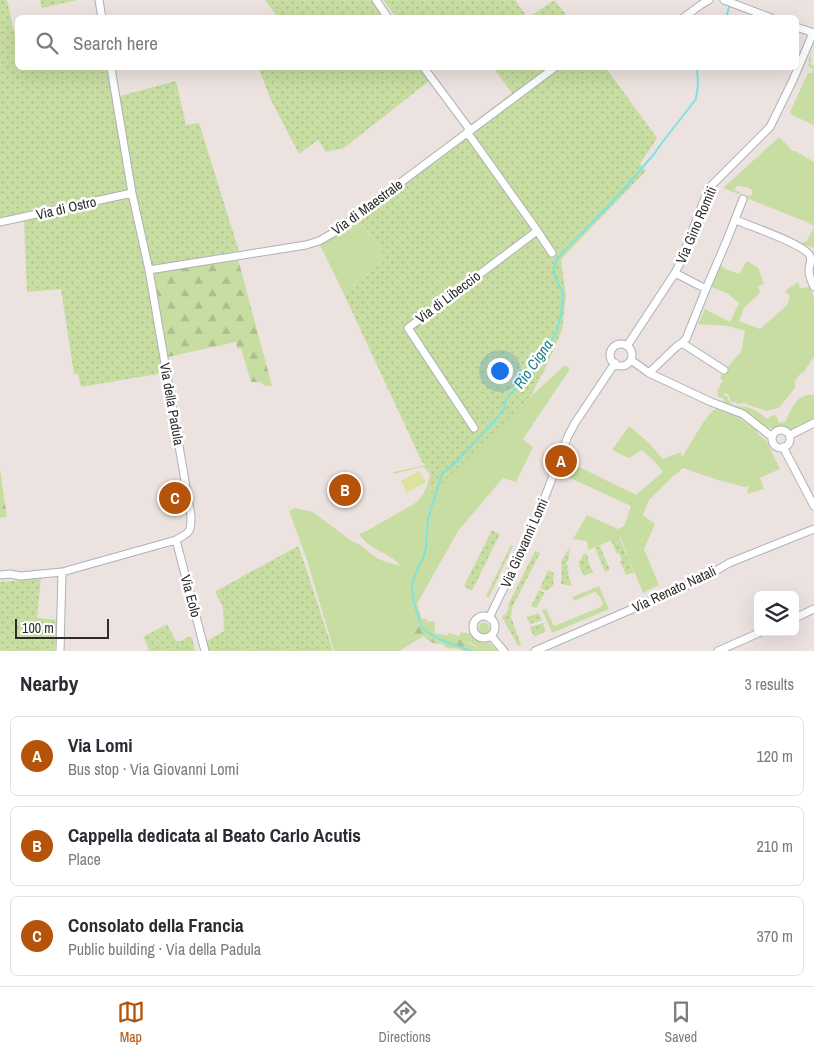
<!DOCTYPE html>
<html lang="en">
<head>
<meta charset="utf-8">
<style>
  body { margin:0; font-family:"Archivo Narrow",sans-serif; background:#f2f2f3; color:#2b2b33 }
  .controls { position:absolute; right:15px; bottom:15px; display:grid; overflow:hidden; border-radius:8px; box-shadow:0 5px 20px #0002 }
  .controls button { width:45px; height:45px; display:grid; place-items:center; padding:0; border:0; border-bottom:1px solid #e1e1e2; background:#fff; color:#2b2b33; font:25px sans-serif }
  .scale { position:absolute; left:15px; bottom:12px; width:94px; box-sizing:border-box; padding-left:5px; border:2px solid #2c2c2c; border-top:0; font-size:14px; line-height:18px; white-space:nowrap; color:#2c2c2c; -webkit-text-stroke:4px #fff; paint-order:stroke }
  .you { position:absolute; left:499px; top:370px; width:18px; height:18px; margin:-12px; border:4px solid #fff; border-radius:50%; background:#1a73e8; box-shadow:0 0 0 8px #1a73e833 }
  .badge { display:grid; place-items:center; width:32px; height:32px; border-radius:50%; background:#b45309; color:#fff; font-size:16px; font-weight:700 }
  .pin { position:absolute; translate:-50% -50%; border:2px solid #fff; box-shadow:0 1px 5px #0006 }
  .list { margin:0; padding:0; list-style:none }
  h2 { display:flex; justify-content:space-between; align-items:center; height:65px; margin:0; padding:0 20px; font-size:21px }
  h2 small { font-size:16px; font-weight:400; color:#7c7c81 }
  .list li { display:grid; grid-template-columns:32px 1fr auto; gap:15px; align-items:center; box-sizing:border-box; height:80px; margin:0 10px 10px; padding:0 10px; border:1px solid #e1e1e2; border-radius:8px }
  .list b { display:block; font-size:19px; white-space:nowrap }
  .list p { margin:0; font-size:16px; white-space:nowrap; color:#7c7c81 }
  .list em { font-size:16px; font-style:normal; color:#7c7c81 }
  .icon { flex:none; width:28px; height:28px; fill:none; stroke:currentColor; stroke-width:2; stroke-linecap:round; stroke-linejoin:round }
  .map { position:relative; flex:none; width:814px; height:651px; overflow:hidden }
  .search { position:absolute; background:#fff; box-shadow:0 5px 20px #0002; left:15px; right:15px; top:15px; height:55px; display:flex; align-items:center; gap:12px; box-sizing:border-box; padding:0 18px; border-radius:8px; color:#7c7c81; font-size:19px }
  .sheet { height:335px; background:#fff }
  nav { display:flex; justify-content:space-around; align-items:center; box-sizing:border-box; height:70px; border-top:1px solid #e1e1e2; background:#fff; font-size:14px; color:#7c7c81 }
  nav a { display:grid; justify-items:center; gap:2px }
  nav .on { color:#b45309 }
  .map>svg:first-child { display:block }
</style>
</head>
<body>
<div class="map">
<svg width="814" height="651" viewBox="0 0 814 651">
  <defs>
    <pattern id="forest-firs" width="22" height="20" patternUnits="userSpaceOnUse" patternTransform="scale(1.25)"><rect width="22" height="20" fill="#c8dda2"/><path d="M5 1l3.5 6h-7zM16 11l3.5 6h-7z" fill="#acbe8c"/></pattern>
    <pattern id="garden-dots" width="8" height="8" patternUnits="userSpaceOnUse" patternTransform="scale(1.25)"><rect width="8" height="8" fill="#c8dda2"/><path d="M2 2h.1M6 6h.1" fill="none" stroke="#acbe8c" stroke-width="1.8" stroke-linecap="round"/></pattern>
  </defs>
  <rect width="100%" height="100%" fill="#ece3e0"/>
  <path fill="#c8dda2" d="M814 46 810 58 813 59 811 61V64L814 66V125L792 115 790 112 808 73H812L813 69 808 66 810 62 808 61Z
    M779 137 793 151H795L814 162V226L807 222 744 197 746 196 752 195V190L747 187 737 186 734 189 742 194 741 195 723 188Z
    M357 217 387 259 343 292 320 245Z
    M814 227V248L802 244 804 241 806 242Z
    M747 261 758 268 764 284 758 286 760 293 744 308 739 321 760 329 787 305 790 296 785 291 798 282 800 288 810 287 814 298V357L803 373 800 374 795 381V388L779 408 767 411 748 405 745 403 737 404 735 402H731C729 397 730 395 725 393L724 396H727C732 410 739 404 750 408 756 410 761 414 767 419L769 418 771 416 776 415 779 423 786 421C791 409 797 393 814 395V418L793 431 782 427 766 429 725 404 723 398 718 397 717 391 723 380 720 379 723 372 741 352 745 331 729 326 698 324 705 309 730 322 739 303 727 293 711 287 719 265 724 267 723 268 739 274Z
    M565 365 570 369 523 439 533 447 516 482 503 478 458 531 417 604 422 619 413 633 419 639 399 651H334L307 560 289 511 295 508 313 512 353 542C363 544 368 553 377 558 385 562 393 564 401 566 391 553 366 549 359 533H363L414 504C424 496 428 486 430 474L425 468 421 467 394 474V472L426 465C434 472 431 485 429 495L514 412Z
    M717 409 738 417 756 430 759 435 766 440 780 469 760 478 764 489 747 494 749 486 745 487 718 480 683 468 669 480 649 500 643 515 655 524 644 549 659 585 643 593 620 537 588 550 587 541 573 539 587 515 618 529 624 526 631 506 566 476 571 463 636 495 663 472 653 460 642 450 629 458 612 450 629 426 650 444 663 459 681 452 682 459V457L704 421C709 417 710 410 717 409Z
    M599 586 609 609 552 633 542 610 546 609 554 626 601 607V605L603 604 600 597 595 592 574 601 572 597Z
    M478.5 628a5.5 5.5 0 1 1 11 0a5.5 5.5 0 1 1-11 0Z
    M461 632 471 634C476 642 481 642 489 643L498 651H482L473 644 448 635V633L459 636Z"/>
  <path fill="url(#forest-firs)" d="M238 259 272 386H265L260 382H251L241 348 237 349 236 342 168 357 153 276 156 272Z
    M0 469 7 517 0 518Z
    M422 619H427L428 622 435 621V629L434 633C452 636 467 640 482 651H461L460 649 446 648 443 644C435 644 429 643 424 636L419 639 413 633Z"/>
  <path fill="url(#garden-dots)" d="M0 0H7L17 45 18 68H106L112 98 176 81 186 125 199 123 239 251 144 268 163 373 81 387 78 374H74L61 289 27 292 24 221 0 226Z
    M40 0H77L42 8Z
    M265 0H371L384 17H276L277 16Z
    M383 0H515L527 17H396Z
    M553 1H555L568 17H529Z
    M258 68H419L429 81 344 148 326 152 318 140 299 154 270 98 260 71Z
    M493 68H606L657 138 640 164 646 171 563 257 561 261 566 296 562 330 546 367 530 397 429 496 431 485 430 469 422 462 343 292 387 259 357 217 474 129 471 124 512 93Z
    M492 530 500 534 472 591 464 586Z
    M619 537 634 572 626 575 620 561 622 560 619 553 617 554 611 540Z
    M511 545 513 546 489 597 486 596Z
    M298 546 303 559 333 651H203L202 644 224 631 223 607 216 594V591Z
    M600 546 610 570 605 572 595 548Z
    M570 547 568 561 566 562 568 567 567 568 569 574 568 575 572 586 561 584 562 559Z
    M535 551 540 553 512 608 511 617 521 645 518 646 502 617 503 615H505L509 607 508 605Z
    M583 554H587L589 563 593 572 584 576 579 566V561L581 560Z
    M548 570 554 573 553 586 546 591 540 588Z
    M41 578 37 618 57 620 55 651H0V582Z
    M539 590 545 593 536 608 531 606Z
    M539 613 542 620 530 624 527 617Z
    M543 623 546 631 534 637 530 627Z
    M167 624 176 641H181L190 636 192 638 195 651H147L149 649 143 637Z"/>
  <path fill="#dbe39f" d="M419 471 426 482 407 493 401 481Z"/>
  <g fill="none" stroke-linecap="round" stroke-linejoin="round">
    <path stroke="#7ee3e0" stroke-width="2" d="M726 18 730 4
      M471 651 439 639 429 633 422 628 414 603 412 590 413 581 418 567 423 559 426 547 428 518 442 474 454 464 494 422 504 409 506 400 512 392 524 382 533 365 550 343 556 333 561 315 563 293 555 277 554 269 556 261 563 252 616 198 654 154 661 144 696 99 698 84 697 68"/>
    <defs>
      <path id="minor" d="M99 0 102 18
        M376 0 388 18
        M724 0 771 18
        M683 18 702 4 709 0
        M796 27 814 33
        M424 68 470 130
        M467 132 534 226 552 253
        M736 220C749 226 805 244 810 256 812 261 809 266 809 271 809 277 812 282 814 287
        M0 222 132 193
        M149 270 306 245 319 241 333 233 554 68
        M675 273 706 289 727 240 743 199
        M682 343 724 370
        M610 355a11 11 0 1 1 22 0a11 11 0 1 1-22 0Z
        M627 346 675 273 680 263 706 195 711 186 770 127 793 80 813 33
        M631 360 649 373 711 402 743 414 772 437
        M649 373 676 347 682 343 686 339 706 289
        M474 428 408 328 537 231
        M772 439a9 9 0 1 1 18 0a9 9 0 1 1-18 0Z
        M790 436 794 433 814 423
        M783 447 814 506
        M176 540 205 651
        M0 575 10 574 20 576 62 572
        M473 627a11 11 0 1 1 22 0a11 11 0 1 1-22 0Z
        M489 618 528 538 540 510 568 436 575 423 615 363
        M795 618 814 609
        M491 636 504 651
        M60 651 62 572 176 540C190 532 191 533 191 516L149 270 132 193 111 68
        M535 651 704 578 729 563 814 529
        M718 651 761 632"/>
    </defs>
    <use href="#minor" stroke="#acb2b7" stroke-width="9"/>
    <use href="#minor" stroke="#fff" stroke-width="7"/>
  </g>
  <g text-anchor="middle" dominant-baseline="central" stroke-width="5" stroke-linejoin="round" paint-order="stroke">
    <g font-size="14" fill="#2c2c2c" stroke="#fff">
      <text transform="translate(367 207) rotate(-36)">Via di Maestrale</text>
      <text transform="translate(66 208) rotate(-13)">Via di Ostro</text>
      <text transform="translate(696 225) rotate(-67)">Via Gino Romiti</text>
      <text transform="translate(448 297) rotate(-37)">Via di Libeccio</text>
      <text transform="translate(172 404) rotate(80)">Via della Padula</text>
      <text transform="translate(524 543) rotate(-66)">Via Giovanni Lomi</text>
      <text transform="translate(674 589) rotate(-25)">Via Renato Natali</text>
      <text transform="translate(191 596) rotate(75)">Via Eolo</text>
    </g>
    <g font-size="15" font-style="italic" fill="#1a8084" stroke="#fff">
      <text transform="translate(533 364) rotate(-55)">Rio Cigna</text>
    </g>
  </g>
</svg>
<div class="controls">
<button><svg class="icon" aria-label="layers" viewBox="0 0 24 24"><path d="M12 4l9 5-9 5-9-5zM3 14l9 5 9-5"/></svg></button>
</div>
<div class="scale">100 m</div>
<div class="you"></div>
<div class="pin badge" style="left:561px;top:461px">A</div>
<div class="pin badge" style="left:345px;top:490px">B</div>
<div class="pin badge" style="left:175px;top:498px">C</div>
<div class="search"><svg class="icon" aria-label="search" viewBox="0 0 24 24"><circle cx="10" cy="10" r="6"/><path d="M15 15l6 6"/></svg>Search here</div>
</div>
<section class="sheet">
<h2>Nearby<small>3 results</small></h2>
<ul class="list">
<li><span class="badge">A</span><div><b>Via Lomi</b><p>Bus stop · Via Giovanni Lomi</p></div><em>120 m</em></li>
<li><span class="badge">B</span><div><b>Cappella dedicata al Beato Carlo Acutis</b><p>Place</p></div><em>210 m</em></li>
<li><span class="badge">C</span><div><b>Consolato della Francia</b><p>Public building · Via della Padula</p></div><em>370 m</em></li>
</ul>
</section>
<nav>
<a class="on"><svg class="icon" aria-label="map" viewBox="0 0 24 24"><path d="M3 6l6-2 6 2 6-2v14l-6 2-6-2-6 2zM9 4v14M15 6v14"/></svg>Map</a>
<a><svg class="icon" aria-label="directions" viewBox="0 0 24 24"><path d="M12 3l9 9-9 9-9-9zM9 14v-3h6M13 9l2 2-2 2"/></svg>Directions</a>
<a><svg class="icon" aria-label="saved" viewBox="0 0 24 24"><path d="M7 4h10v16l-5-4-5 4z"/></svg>Saved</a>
</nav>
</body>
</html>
